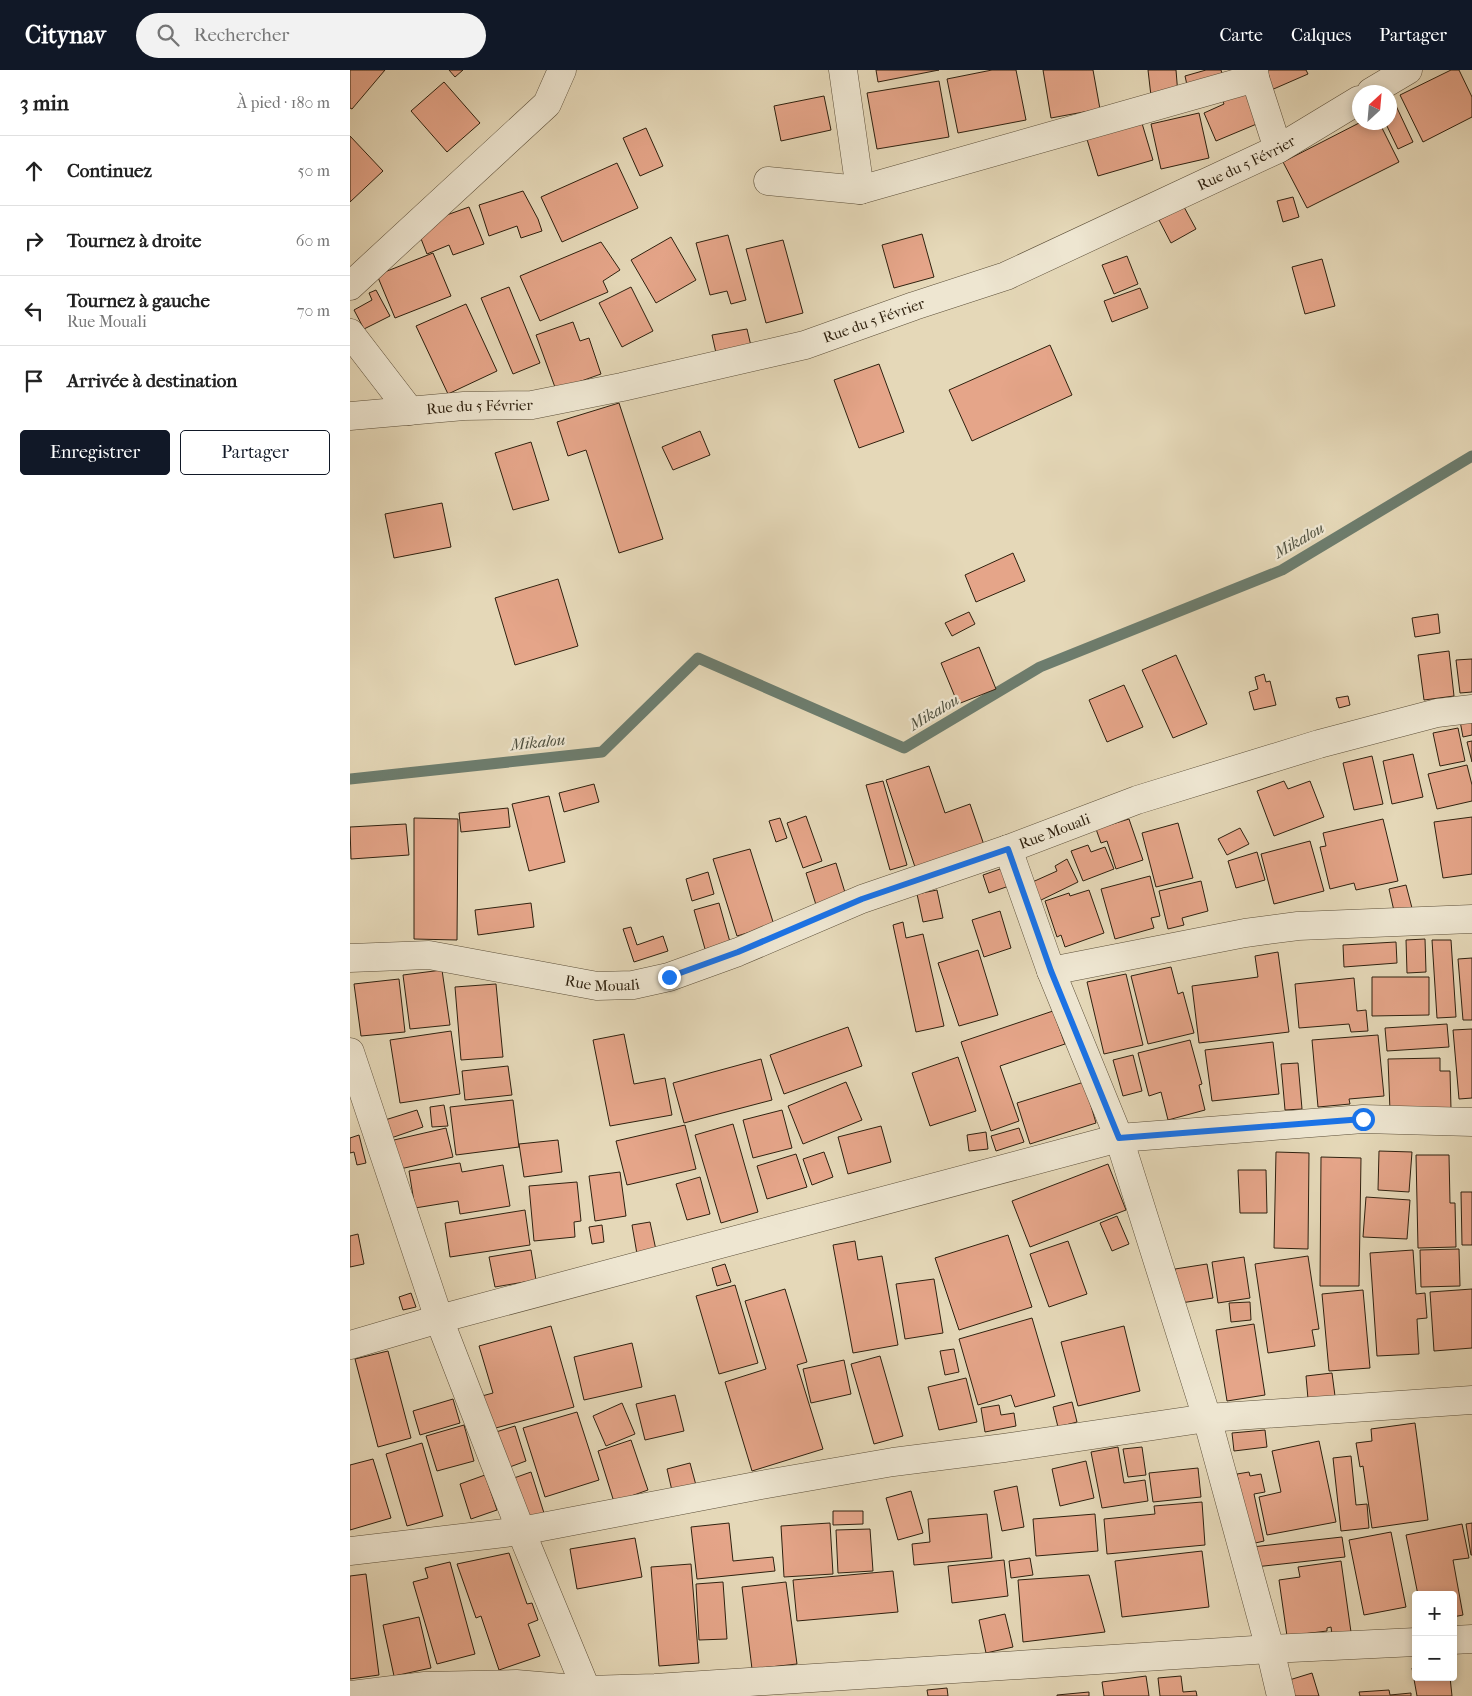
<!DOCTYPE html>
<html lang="fr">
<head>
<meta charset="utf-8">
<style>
  body { margin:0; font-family:"IM FELL French Canon",serif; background:#f2f2f2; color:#222 }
  .controls { position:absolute; right:15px; bottom:15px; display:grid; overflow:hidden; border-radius:5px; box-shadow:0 2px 8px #0003 }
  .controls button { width:45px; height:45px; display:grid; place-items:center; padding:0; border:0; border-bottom:1px solid #e0e0e0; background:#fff; color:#222; font:25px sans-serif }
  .compass { position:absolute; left:1002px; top:15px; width:45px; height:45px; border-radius:50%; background:#fff; box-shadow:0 2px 8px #0003; rotate:26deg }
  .stop { position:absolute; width:15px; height:15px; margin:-11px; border:4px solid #1a73e8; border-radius:50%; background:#fff }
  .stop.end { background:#1a73e8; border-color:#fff; box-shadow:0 1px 5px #0008 }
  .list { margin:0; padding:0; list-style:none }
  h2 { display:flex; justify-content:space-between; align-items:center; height:65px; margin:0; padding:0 20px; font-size:21px }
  h2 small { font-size:16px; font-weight:400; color:#767676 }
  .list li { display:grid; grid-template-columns:32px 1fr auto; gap:15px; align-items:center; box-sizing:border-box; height:70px; padding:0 20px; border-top:1px solid #e0e0e0 }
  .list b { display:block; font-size:19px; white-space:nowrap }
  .list p { margin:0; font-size:16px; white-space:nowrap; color:#767676 }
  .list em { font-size:16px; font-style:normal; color:#767676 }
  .actions { display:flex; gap:10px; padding:15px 20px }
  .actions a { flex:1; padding:11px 0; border:1px solid #111827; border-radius:5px; text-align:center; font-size:18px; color:#111827 }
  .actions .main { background:#111827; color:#fff }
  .icon { flex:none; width:28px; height:28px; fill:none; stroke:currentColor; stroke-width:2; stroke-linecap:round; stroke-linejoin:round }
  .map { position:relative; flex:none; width:1122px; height:1626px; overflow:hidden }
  header { display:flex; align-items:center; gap:30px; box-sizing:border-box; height:70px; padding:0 25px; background:#111827; color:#fff }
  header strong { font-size:24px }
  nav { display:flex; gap:28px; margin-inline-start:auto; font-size:18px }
  .search { width:350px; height:45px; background:#f2f2f2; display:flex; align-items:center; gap:12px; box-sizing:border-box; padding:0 18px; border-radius:28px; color:#767676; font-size:19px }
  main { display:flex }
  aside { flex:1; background:#fff }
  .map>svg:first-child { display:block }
</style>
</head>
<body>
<header>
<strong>Citynav</strong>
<div class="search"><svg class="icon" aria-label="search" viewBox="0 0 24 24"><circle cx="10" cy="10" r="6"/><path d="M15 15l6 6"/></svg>Rechercher</div>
<nav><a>Carte</a><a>Calques</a><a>Partager</a></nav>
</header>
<main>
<aside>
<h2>3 min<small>À pied · 180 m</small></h2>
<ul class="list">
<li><svg class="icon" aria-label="ahead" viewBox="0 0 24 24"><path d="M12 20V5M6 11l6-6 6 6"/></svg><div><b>Continuez</b></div><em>50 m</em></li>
<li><svg class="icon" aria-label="right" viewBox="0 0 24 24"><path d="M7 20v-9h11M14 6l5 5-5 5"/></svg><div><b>Tournez à droite</b></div><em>60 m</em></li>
<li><svg class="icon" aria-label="left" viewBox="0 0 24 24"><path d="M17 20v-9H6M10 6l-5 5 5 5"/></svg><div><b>Tournez à gauche</b><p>Rue Mouali</p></div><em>70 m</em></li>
<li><svg class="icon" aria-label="arrive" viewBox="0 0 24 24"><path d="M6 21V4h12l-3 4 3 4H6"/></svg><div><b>Arrivée à destination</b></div></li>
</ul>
<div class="actions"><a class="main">Enregistrer</a><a>Partager</a></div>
</aside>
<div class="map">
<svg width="1122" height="1626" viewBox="0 0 1122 1626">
  <rect width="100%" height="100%" fill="#e5d8b8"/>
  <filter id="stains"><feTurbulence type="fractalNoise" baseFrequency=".004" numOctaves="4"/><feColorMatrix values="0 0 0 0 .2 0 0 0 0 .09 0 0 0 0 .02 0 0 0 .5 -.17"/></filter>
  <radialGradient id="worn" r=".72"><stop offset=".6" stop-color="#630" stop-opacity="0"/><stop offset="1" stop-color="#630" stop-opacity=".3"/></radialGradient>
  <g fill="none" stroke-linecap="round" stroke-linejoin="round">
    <path stroke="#6d7d6e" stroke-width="11" d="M0 709 252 682 348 588 554 678 690 597 932 500 1122 386"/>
  </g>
  <path fill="#e5a589" stroke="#2f210f" d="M0 0H35L2 39 0 38Z
    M99 0H113L105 7Z
    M526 0H589L528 12Z
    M642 0H666L676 50 608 63 597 9Z
    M693 0H743L750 39 701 48Z
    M798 0H826L828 25 801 26Z
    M856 0H871L875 14 839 24 835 6Z
    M914 0H956L958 4 919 21Z
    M1101 0H1109L1122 27V47L1073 72 1050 25Z
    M589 11 599 67 527 79 517 23Z
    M94 12 130 53 97 82 61 41Z
    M894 20 909 53 866 71 854 43 874 34 872 29Z
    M1040 23 1063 72 1048 79 1035 52H1040Z
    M474 26 481 60 431 71 424 36Z
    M849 43 859 88 811 99 801 54Z
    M791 50 803 90 748 106 736 66Z
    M1011 52H1029L1049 92 957 138 933 92Z
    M296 58 313 96 290 106 273 68Z
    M0 66 33 101 0 132Z
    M267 93 288 138 212 172 191 127Z
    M173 121 188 149 192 161 171 168 167 156 139 166 129 135Z
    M943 127 949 147 933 152 927 131Z
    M119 137 134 174 103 185 99 175 77 184 66 156Z
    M834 137 846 159 821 173 809 150Z
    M572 164 584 207 544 218 532 175Z
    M378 165 396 230 381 234 377 221 360 225 346 173Z
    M321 167 346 210 306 233 281 190Z
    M433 170 453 243 416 253 396 179Z
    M251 172 270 200 253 211 258 222 190 251 170 206Z
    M83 183 101 226 45 248 27 205Z
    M777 186 788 214 764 224 752 195Z
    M972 189 985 236 955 244 942 197Z
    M159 217 190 293 163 304 131 228Z
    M281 217 303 261 272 277 249 233Z
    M790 218 798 238 762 252 754 231Z
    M26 220 40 246 14 259 4 240 22 230 19 223Z
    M116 234 147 301 98 324 66 256Z
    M223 252 230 271 239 268 251 304 206 320 186 265Z
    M397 259 401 276 366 283 362 265Z
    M700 275 722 325 622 371 599 320Z
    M529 294 554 362 509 378 484 310Z
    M269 333 313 469 269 483 236 380 218 386 207 352Z
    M350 361 360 385 323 400 312 377Z
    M181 372 199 430 163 440 145 383Z
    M92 433 101 477 44 488 35 444Z
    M663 483 675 511 626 532 615 505Z
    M208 509 228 576 165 595 145 528Z
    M619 542 625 554 602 566 595 553Z
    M1088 544 1090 563 1065 567 1062 548Z
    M629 577 646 619 608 634 591 593Z
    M1099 581 1104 626 1074 630 1068 585Z
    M826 585 857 654 823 668 792 600Z
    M1122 589V622L1110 623 1106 590Z
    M914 604 916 612 920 611 926 635 904 640 899 622 908 619 905 607Z
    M774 615 793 657 757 672 739 630Z
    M998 626 1000 635 989 638 986 628Z
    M1122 649V665L1113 667 1110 651Z
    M1108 658 1115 691 1090 696 1083 663Z
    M1122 671V692L1117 672Z
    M1063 684 1073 727 1042 734 1033 691Z
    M1022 686 1033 734 1004 740 993 693Z
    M1117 695 1122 715V731L1087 739 1078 704Z
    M579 696 595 743 620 734 634 775 565 797 536 710Z
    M533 711 557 795 540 800 516 715Z
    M934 711 938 719 960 711 974 747 924 766 907 721Z
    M244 714 249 732 214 742 209 723Z
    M199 726 215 792 179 801 162 734Z
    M158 738 160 757 111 762 109 743Z
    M456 746 472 791 453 798 437 753Z
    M1122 747V804L1093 808 1084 752Z
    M64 748 108 749 107 870 64 869Z
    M430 748 437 768 426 772 419 751Z
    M779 749 793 790 766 799 757 771 751 773 746 759Z
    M1033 749 1048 811 1006 820 1004 813 980 819 970 777 976 776 973 763Z
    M828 753 843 808 806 817 792 763Z
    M56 754 59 785 1 789 0 757Z
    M890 758 899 774 877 785 868 769Z
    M960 771 974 821 924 834 911 784Z
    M738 775 741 782 755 777 764 799 733 811 721 781Z
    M400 779 424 855 387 866 363 789Z
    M907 782 915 810 886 818 878 791Z
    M717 789 728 812 687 832 678 814 707 801 705 796Z
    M486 793 497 829 467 838 456 803Z
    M653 798 659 816 639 823 633 805Z
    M358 802 364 824 342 831 336 809Z
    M800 806 810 846 801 848 804 858 765 869 751 819Z
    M851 811 858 841 832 848 834 855 818 859 809 821Z
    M1056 815 1062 838 1044 841 1039 819Z
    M587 820 593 848 573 852 567 824Z
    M739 820 754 863 715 877 711 865 707 867 695 831 719 823 720 826Z
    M181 833 184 857 128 865 125 840Z
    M369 833 380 872 355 879 344 840Z
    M650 841 661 878 634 887 622 850Z
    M553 852 556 868 573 864 594 956 566 962 543 855Z
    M281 857 287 875 313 866 318 881 284 892 273 859Z
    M1075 869 1076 902 1057 903 1056 870Z
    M1082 870H1101L1106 947 1087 948Z
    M1046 872 1047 893 994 897 993 875Z
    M628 880 648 945 609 956 588 893Z
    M928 882 939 962 849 973 842 916 908 907 905 886Z
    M1122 888V950H1113L1108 889Z
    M821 897 828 924 833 922 844 963 798 974 781 906Z
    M92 900 100 955 60 959 53 905Z
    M776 904 793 975 754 984 737 912Z
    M1022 907H1079V945L1022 946Z
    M1004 908 1007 941 1016 940 1018 961 1001 962 999 954 949 958 945 914Z
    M49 909 55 962 11 966 4 914Z
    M146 914 153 987 111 990 105 917Z
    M703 941 715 974 650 996 669 1051 641 1061 611 972Z
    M1097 954 1099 977 1037 981 1035 958Z
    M498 957 512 996 434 1024 420 985Z
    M1122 959V1028L1109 1029 1103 960Z
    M101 961 110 1024 50 1033 40 970Z
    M274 964 284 1014 315 1008 322 1045 260 1056 243 970Z
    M1028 965 1034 1026 999 1029 1000 1034 968 1037 962 970Z
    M840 970 852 1014 849 1015 855 1040 818 1050 811 1022 799 1026 788 983Z
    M923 972 929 1024 862 1031 855 980Z
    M783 985 792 1021 773 1026 763 990Z
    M608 987 626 1041 580 1056 562 1003Z
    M1090 988V1001H1100L1101 1039 1040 1041 1038 989Z
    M411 989 422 1030 334 1053 323 1013Z
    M948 993 952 1039 935 1040 931 994Z
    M158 996 162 1025 115 1030 112 1001Z
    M496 1012 512 1050 453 1074 438 1036Z
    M734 1012 746 1053 680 1074 667 1033Z
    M163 1030 169 1077 106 1085 100 1037Z
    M94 1035 98 1056 82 1057 80 1037Z
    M67 1040 73 1057 41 1068 35 1050Z
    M432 1040 442 1078 403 1088 393 1050Z
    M383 1054 408 1142 371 1153 345 1065Z
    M335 1055 346 1099 277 1115 266 1071Z
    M531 1056 541 1092 498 1104 488 1067Z
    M96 1058 103 1087 50 1099 44 1070Z
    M669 1058 674 1072 646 1081 641 1066Z
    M636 1062 638 1079 619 1081 617 1065Z
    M9 1065 16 1093 7 1095 4 1082 0 1083V1068Z
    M208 1070 212 1102 174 1107 169 1074Z
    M1029 1081 1062 1082 1059 1122 1028 1120Z
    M474 1082 483 1107 462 1115 453 1089Z
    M926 1082 959 1083 958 1179 924 1178Z
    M446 1084 457 1117 417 1129 407 1096Z
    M1066 1085H1099L1100 1133H1105L1106 1177 1068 1178Z
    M971 1087 1011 1088 1009 1216H970Z
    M110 1093 112 1102 153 1095 160 1136 110 1144 108 1131 65 1138 59 1101Z
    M758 1094 776 1140 680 1177 662 1131Z
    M888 1100H916L917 1143H890Z
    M270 1102 276 1146 245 1151 239 1106Z
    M350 1107 360 1144 337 1150 326 1114Z
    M227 1112 231 1151 224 1152 225 1167 184 1171 179 1116Z
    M1111 1122H1122V1175H1112Z
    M1016 1127 1060 1130 1057 1169 1013 1167Z
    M175 1140 180 1175 100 1187 95 1153Z
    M767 1146 779 1174 762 1181 750 1153Z
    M300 1152 306 1180 287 1184 282 1155Z
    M252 1155 254 1172 242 1174 239 1157Z
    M8 1164 14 1194 0 1197V1166Z
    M658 1165 682 1237 609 1260 585 1188Z
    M505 1171 508 1190 532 1186 548 1275 503 1283 483 1175Z
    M718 1171 737 1224 699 1237 680 1184Z
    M1109 1179 1110 1216 1071 1217 1070 1180Z
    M181 1180 186 1210 145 1217 139 1187Z
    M1063 1180 1066 1224 1075 1223 1077 1248 1067 1249 1069 1284 1027 1286 1020 1183Z
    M958 1186 969 1259 962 1260 965 1276 918 1283 905 1194Z
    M894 1187 900 1228 868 1233 862 1192Z
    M375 1194 381 1212 367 1216 362 1198Z
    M857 1194 863 1228 831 1233 825 1199Z
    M584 1209 593 1263 555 1269 546 1214Z
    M385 1215 408 1293 369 1304 346 1226Z
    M435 1219 457 1292 447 1295 473 1379 402 1401 375 1312 416 1299 395 1231Z
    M1122 1219V1278L1084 1281 1080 1222Z
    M1013 1220 1020 1298 979 1301 972 1224Z
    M61 1223 66 1237 53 1240 49 1227Z
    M900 1232 901 1250 881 1252 879 1233Z
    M682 1248 705 1326 665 1337 661 1325 628 1335 609 1269Z
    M904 1254 915 1325 877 1331 866 1260Z
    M201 1256 224 1337 142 1359 132 1326 143 1323 129 1276Z
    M774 1256 790 1321 728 1336 711 1272Z
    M282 1273 292 1317 234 1330 224 1287Z
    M604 1279 609 1302 595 1305 590 1281Z
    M38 1281 61 1368 28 1377 5 1289Z
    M530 1286 553 1366 524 1374 501 1294Z
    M494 1290 501 1324 461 1333 453 1299Z
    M982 1303 985 1326 958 1329 956 1306Z
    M616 1308 627 1352 589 1360 578 1317Z
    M325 1325 334 1361 295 1370 286 1334Z
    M103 1329 110 1353 70 1365 63 1341Z
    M722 1332 727 1352 708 1357 703 1337Z
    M272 1333 285 1364 256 1376 243 1346Z
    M649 1335 651 1345 664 1343 666 1356 635 1362 631 1338Z
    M227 1342 249 1410 195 1427 173 1358Z
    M1065 1353 1078 1450 1022 1458 1013 1396 1010 1397 1006 1373 1022 1371 1021 1359Z
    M114 1355 124 1391 87 1401 76 1366Z
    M165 1356 176 1391 157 1398 146 1362Z
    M915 1360 917 1377 884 1381 882 1363Z
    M281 1370 298 1420 264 1432 248 1381Z
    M969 1371 986 1452 917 1465 909 1427 931 1422 922 1381Z
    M72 1373 93 1446 57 1456 36 1384Z
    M768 1377 774 1413 795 1410 798 1431 752 1438 741 1382Z
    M792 1377 796 1405 778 1407 773 1379Z
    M1001 1386 1006 1435 1017 1434 1019 1458 991 1461 983 1388Z
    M23 1389 41 1448 0 1460V1395Z
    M736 1391 744 1428 710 1436 702 1399Z
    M340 1393 347 1419 323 1425 317 1399Z
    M848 1398 851 1427 803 1432 799 1403Z
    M181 1402 194 1443 176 1448 164 1408Z
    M899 1402 900 1406 911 1404 915 1422 904 1424 914 1471 901 1474 887 1404Z
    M135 1405 147 1440 121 1449 110 1414Z
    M667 1416 674 1457 652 1461 644 1421Z
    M561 1421 573 1463 548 1470 536 1428Z
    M852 1432 855 1475 757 1484 754 1449 805 1444 804 1436Z
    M483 1441H513V1454L483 1455Z
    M637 1444 642 1488 564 1495 562 1474 580 1472 578 1449Z
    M745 1444 748 1481 686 1486 683 1449Z
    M379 1453 383 1491 423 1487 425 1501 347 1509 341 1457Z
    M480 1453 483 1504 434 1507 431 1456Z
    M1122 1453V1485H1121L1116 1454Z
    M1112 1454 1119 1488 1103 1490 1113 1545 1103 1547V1525H1068L1056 1465Z
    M520 1459 523 1501 488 1503 486 1460Z
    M1041 1462 1056 1537 1014 1545 999 1470Z
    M992 1467 995 1487 905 1497 902 1477Z
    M285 1468 292 1507 227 1519 220 1479Z
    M852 1481 859 1537 772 1547 765 1491Z
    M159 1483 177 1534 182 1533 188 1550 178 1554 190 1586 149 1600 131 1546 126 1548 107 1494Z
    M680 1488 683 1505 661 1508 659 1491Z
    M654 1490 658 1526 602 1533 598 1496Z
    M991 1491 1001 1562 982 1565 981 1557 977 1558V1561L937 1566 929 1510 950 1507 948 1497Z
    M100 1492 125 1584 87 1594 63 1512 78 1508 75 1498Z
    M341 1494 349 1593 309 1596 301 1497Z
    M543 1501 548 1542 447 1551 443 1510Z
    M16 1504 29 1605 0 1609V1506Z
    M739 1505 755 1562 673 1572 668 1510Z
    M373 1512 377 1569 349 1570 346 1514Z
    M436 1512 447 1594 402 1599 392 1517Z
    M655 1544 663 1577 636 1583 629 1550Z
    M69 1547 81 1598 44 1606 33 1555Z
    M1066 1597V1607H1100L1102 1626H1067L1062 1598Z
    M962 1603 969 1626H941L936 1611Z
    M796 1606 799 1626H754L752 1612Z
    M831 1606 833 1622 846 1621 847 1626H810L808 1608Z
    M597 1618 598 1626H578L577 1620Z
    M1039 1620 1040 1625 1061 1623V1626H1010L1009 1622Z
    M739 1622V1626H707V1625Z"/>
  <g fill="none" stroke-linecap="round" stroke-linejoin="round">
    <defs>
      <g id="minor">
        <path d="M493 0 510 120"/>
        <path d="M904 0 905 8 928 79"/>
        <path d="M1021 22 1058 0"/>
        <path d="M418 111 510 120 905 8"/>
        <path d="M0 216 197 34 212 0"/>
        <path d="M0 263 60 341"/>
        <path id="s1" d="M0 346 114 336 182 335 272 317 455 275 564 236 656 206 928 79 1009 30"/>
        <path d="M658 779 701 901 769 1068 857 1348 920 1579 931 1626"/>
        <path id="s2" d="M0 888 79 885 247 916 283 915 319 907 388 882 512 829 658 779 787 730 969 674 1087 643 1122 639"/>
        <path d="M701 901 895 863 948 856 1122 849"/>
        <path d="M0 982 89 1249 171 1461 239 1626"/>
        <path d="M0 1275 89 1249 769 1068 1013 1049 1122 1052"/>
        <path d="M0 1481 171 1461 411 1415 543 1392 654 1378 857 1348 1122 1330"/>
        <path d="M1103 1570 1122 1569"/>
        <path d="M0 1625 75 1616 166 1614 237 1620 305 1618 920 1579 1066 1572"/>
      </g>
    </defs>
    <use href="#minor" stroke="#5c4f39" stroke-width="29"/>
    <use href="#minor" stroke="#eee6d1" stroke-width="28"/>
  </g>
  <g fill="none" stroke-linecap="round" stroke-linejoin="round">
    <path stroke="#1a73e8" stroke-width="6" d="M319 907 388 882 512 829 658 779 701 901 769 1068 1013 1049"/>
  </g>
  <g text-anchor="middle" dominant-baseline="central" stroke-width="4.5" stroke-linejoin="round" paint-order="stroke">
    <g font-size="15" fill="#2f210f" stroke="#eee6d1">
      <text stroke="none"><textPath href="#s1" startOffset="940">Rue du 5 Février</textPath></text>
      <text stroke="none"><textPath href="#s1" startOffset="535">Rue du 5 Février</textPath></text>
      <text stroke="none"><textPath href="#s1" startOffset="130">Rue du 5 Février</textPath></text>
      <text stroke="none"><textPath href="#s2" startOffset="735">Rue Mouali</textPath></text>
      <text stroke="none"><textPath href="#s2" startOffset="255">Rue Mouali</textPath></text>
    </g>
    <g font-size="16" font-style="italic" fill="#4e4f3e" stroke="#eee6d1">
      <text transform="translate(949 470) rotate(-30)">Mikalou</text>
      <text transform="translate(584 642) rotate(-31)">Mikalou</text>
      <text transform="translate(188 672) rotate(-6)">Mikalou</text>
    </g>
  </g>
  <rect width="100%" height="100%" filter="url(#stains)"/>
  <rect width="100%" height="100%" fill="url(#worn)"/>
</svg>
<div class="controls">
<button>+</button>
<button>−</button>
</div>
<svg class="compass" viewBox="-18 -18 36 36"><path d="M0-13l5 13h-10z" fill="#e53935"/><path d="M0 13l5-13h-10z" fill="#767676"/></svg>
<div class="stop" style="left:1013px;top:1049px"></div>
<div class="stop end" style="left:319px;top:907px"></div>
</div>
</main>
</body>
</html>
